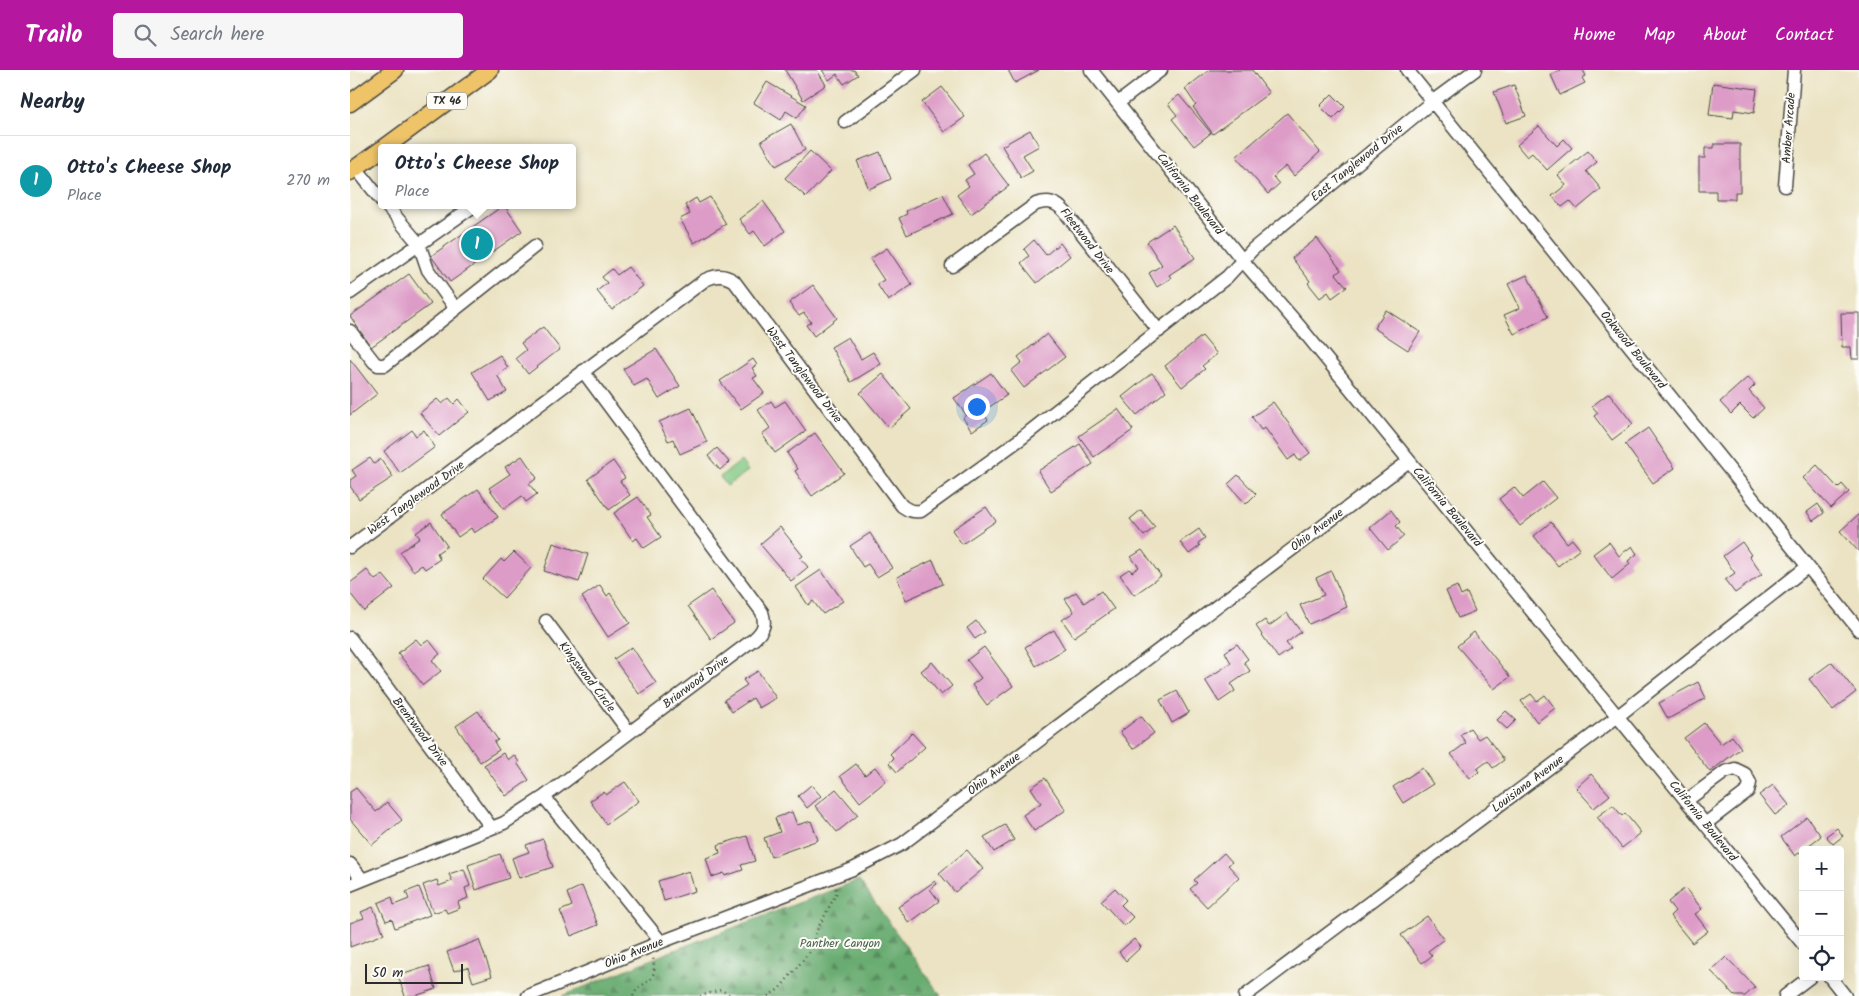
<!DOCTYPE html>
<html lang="en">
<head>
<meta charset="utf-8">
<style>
  body { margin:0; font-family:Kalam,sans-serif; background:#f6f6f7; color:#1f2937 }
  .controls { position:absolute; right:15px; bottom:15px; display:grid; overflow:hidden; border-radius:5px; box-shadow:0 5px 20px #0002 }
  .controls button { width:45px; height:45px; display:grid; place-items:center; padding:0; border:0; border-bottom:1px solid #e0e1e3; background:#fff; color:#1f2937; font:25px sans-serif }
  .scale { position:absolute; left:15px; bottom:12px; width:98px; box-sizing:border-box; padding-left:5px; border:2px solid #2b2b2b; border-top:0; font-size:14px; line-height:18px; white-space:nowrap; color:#2b2b2b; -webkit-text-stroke:4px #fdfcf7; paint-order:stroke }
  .you { position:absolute; left:626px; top:336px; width:18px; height:18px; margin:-12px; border:4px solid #fff; border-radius:50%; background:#1a73e8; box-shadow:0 0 0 8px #1a73e833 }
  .badge { display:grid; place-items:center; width:32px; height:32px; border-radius:50%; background:#b5179e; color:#fff; font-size:16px; font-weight:700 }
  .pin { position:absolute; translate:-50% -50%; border:2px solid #fff; box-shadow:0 1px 5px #0006 }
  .popup { position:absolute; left:28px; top:74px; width:198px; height:65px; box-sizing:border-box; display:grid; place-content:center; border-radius:5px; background:#fff; filter:drop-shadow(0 1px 4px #0005); font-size:16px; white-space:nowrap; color:#747a83 }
  .popup b { font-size:19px; color:#1f2937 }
  .popup::after { content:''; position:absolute; left:50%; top:100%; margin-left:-10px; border:10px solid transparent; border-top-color:#fff }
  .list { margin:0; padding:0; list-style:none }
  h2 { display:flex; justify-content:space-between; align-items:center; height:65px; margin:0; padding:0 20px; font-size:21px }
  h2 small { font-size:16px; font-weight:400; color:#747a83 }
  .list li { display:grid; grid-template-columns:32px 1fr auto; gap:15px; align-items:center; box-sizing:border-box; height:90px; padding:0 20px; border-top:1px solid #e0e1e3 }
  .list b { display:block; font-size:19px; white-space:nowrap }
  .list p { margin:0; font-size:16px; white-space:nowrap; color:#747a83 }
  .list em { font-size:16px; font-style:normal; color:#747a83 }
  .icon { flex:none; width:28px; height:28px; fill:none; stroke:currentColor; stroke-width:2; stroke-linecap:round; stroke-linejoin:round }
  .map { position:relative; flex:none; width:1509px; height:926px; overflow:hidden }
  header { display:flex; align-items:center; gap:30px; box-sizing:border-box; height:70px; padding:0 25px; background:#b5179e; color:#fff }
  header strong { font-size:24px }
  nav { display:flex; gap:28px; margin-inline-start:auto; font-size:18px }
  .search { width:350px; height:45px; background:#f6f6f7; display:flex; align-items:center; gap:12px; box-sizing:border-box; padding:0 18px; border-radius:5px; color:#747a83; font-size:19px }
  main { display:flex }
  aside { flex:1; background:#fff }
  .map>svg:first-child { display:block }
</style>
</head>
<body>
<header>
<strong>Trailo</strong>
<div class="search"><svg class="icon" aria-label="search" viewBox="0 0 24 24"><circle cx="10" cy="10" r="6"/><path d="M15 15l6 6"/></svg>Search here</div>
<nav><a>Home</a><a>Map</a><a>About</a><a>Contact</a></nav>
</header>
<main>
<aside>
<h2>Nearby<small></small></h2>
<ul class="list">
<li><span class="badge" style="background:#0f9aa8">1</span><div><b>Otto's Cheese Shop</b><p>Place</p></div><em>270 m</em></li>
</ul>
</aside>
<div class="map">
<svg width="1509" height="926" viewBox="0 0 1509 926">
  <defs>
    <pattern id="forest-firs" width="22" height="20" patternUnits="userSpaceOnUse" patternTransform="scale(1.25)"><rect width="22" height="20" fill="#69ac71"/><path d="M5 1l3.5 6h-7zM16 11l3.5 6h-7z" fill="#578c5d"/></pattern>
  </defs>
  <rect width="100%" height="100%" fill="#fdfcf7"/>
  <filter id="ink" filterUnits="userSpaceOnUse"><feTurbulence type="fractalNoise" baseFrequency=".02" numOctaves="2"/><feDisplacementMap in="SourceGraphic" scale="10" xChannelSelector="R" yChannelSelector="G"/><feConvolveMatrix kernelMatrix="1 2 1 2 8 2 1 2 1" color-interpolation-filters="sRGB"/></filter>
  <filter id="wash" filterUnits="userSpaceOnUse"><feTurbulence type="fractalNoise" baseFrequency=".0096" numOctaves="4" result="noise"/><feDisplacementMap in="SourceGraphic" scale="20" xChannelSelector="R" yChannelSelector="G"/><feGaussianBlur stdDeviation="1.12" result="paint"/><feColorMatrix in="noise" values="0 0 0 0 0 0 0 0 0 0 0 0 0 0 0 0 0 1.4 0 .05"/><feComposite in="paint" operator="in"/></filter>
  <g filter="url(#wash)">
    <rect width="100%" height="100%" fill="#ebe3c3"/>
    <path fill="url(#forest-firs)" stroke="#4a6c4e" d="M509 810 591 926H212L319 882Z"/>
    <path fill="#82c883" stroke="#567a57" d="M391 391 398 401 377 416 370 407Z"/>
    <g id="blocks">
      <path fill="#dd9cc7" d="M435 0H467L476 15 453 30Z
        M472 0H504L508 5 494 14 487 4 479 10Z
        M658 0H689L665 13Z
        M859 0H902L919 23 863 64 843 37 846 35 835 19Z
        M1211 0H1233L1236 6 1232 8 1235 13 1210 25 1201 5Z
        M417 12 456 35 447 48 436 41 431 50 404 33Z
        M1363 13 1407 19 1404 43 1384 40 1383 48 1359 45Z
        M1164 15 1176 46 1156 53 1144 22Z
        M592 17 615 47 594 62 572 32Z
        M982 24 995 37 983 49 970 36Z
        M829 25 861 63 844 76 822 49 827 45 818 34Z
        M937 43 970 82 944 106 936 96 923 107 929 114 918 124 886 87Z
        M441 54 455 80 426 96 411 71Z
        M1189 56 1207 76 1214 69 1222 78 1197 100 1182 83 1177 87 1167 75Z
        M680 60 689 76 673 85 683 101 671 108 652 76Z
        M1364 74H1390V122H1385V129H1366V121H1349V88H1355V78H1364Z
        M460 81 481 101 456 127 435 108Z
        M1238 81 1247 92 1236 101 1251 119 1227 139 1220 131 1212 137 1202 126 1216 115 1208 105Z
        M530 82 541 109 519 119 507 91Z
        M634 83 659 116 621 144 607 125 619 116 615 110 624 104 618 95Z
        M593 124 603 144 557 165 549 148 557 144 556 141Z
        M360 127 376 154 344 173 330 149 340 144 335 135 346 128 349 133Z
        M413 131 435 161 415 176 404 161 400 164 389 149Z
        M154 135 172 161 100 212 81 186Z
        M823 155 845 188 819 205 821 208 807 217 799 203 812 195 797 172Z
        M967 168 991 200 986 204 997 217 982 228 978 222 970 228 958 213 960 211 942 188Z
        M684 170 696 185 710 173 720 186 687 213 671 193 679 186 674 179Z
        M537 178 562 215 538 231 527 214 534 210 520 189Z
        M278 197 293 216 262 240 247 221 257 213 252 207 262 199 267 205Z
        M59 204 81 234 21 277 0 246Z
        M1177 205 1198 247 1164 264 1154 245 1170 238 1158 214Z
        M463 215 487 248 464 266 456 255 461 252 454 243 449 246 439 233Z
        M1036 240 1070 262 1058 280 1024 258Z
        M1491 243H1509V289H1502L1501 277H1492Z
        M193 257 210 279 178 304 166 288 176 280 171 273Z
        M697 264 715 287 674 318 661 301 672 292 668 287Z
        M852 266 867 284 852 296 855 299 832 317 815 296Z
        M498 267 511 289 523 282 531 294 501 312 481 277Z
        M306 279 330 316 309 329 297 309 284 316 273 299Z
        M150 285 158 298 147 305 157 322 140 331 122 302Z
        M0 289 27 324 0 345Z
        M403 289 407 295 402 298 407 306 403 308 414 323 391 339 370 311Z
        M641 303 657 325 632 342 638 350 622 361 613 348 616 345 604 328Z
        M802 303 816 321 787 345 772 327Z
        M533 304 561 339 539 358 510 323Z
        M1398 307 1405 315 1399 321 1414 338 1403 348 1390 335 1381 344 1370 332Z
        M1259 323 1283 354 1262 370 1244 346 1248 343 1242 336Z
        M99 328 104 334 109 329 119 342 89 366 70 343 87 329 92 334Z
        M421 331 425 337 435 331 456 361 425 383 412 364 420 358 408 340Z
        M923 332 960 383 949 391 945 385 938 390 915 358 911 360 902 347Z
        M341 338 357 372 330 384 323 369 318 371 309 352Z
        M768 339 783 360 744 387 729 366Z
        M1298 358 1325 398 1303 413 1275 374Z
        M62 360 66 366 74 360 85 377 50 403 34 381Z
        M465 363 494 403 462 426 445 401 448 399 437 383Z
        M730 374 743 394 701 421 688 401Z
        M367 378 379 392 370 400 358 386Z
        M172 386 187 408 179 414 187 424 176 432 172 426 154 439 139 418 160 404 155 397Z
        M20 388 24 394 31 389 43 407 9 429 0 416V410L6 406 2 400Z
        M263 391 275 408 270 411 280 425 259 440 238 409Z
        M1467 395 1488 418 1492 414 1499 422 1481 438 1453 408Z
        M888 405 906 424 896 434 878 414Z
        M1193 412 1206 428 1170 456 1149 429 1164 417 1173 428Z
        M128 419 148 447 124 463 121 458 108 467 92 444Z
        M288 427 301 445 297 447 311 467 294 478 287 468 283 471 264 443Z
        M1468 434 1474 443 1463 451 1457 442Z
        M636 437 646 451 612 474 602 460Z
        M791 440 805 457 794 466 780 449Z
        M1041 440 1050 452 1046 456 1054 466 1038 480 1020 458Z
        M1509 444V482L1490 461Z
        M81 452 97 476 87 483 90 489 75 499 72 495 63 501 50 482 70 468 66 463Z
        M1201 452 1217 473 1222 469 1230 479 1208 496 1184 466Z
        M430 457 453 486 450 488 458 497 441 511 410 474Z
        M849 459 855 468 848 473 850 476 839 484 830 472Z
        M520 463 542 498 527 507 518 494 513 497 500 476Z
        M1259 472 1269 486 1282 476 1287 484 1278 491 1280 494 1262 509 1243 484Z
        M1392 472 1401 485 1399 486 1412 504 1385 523 1375 510 1385 503 1373 486Z
        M203 473 238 484 229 512 194 501Z
        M792 480 811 506 784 525 770 505 779 499 782 502 789 497 781 487Z
        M164 482 181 498 154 528 133 509 151 489 154 492Z
        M583 490 593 514 556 530 547 507Z
        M17 500 25 510 33 505 44 518 14 541 0 523V513Z
        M471 500 493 531 473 544 463 531 458 535 446 517Z
        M981 501 997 537 959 554 950 535 974 525 966 508Z
        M250 515 257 526 260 523 280 553 258 567 232 527Z
        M1107 516 1111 526 1117 523 1125 541 1108 548 1096 521Z
        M361 520 384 553 361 569 338 536Z
        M751 521 764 539 724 567 712 550 724 542 715 529 726 522 734 533Z
        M937 543 951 562 936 573 941 579 928 588 906 556 915 550 919 556Z
        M626 551 635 562 625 569 617 558Z
        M704 560 715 579 686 596 675 577Z
        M1124 562 1160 607 1144 619 1107 576Z
        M66 569 71 575 79 570 90 584 82 590 91 601 73 615 48 583Z
        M887 574 898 589 894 592 900 601 881 614 885 621 869 632 855 610 881 593 875 582Z
        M282 577 306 613 289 624 264 589Z
        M634 577 663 616 637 635 622 615 631 608 617 590Z
        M582 592 602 616 591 625 571 601Z
        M1482 592 1506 622 1483 640 1459 609Z
        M408 601 426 628 409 638 403 628 382 642 374 630 397 615 393 610Z
        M1348 612 1356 628 1318 649 1309 633Z
        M827 621 839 643 822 653 810 630Z
        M1181 624 1187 631 1195 625 1205 638 1187 652 1171 631Z
        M128 641 148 670 144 672 149 680 130 692 106 656Z
        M1156 641 1166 650 1157 659 1147 650Z
        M791 646 804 663 783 679 770 662Z
        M1354 653 1371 674 1382 666 1391 678 1360 702 1334 668Z
        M1120 658 1128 669 1135 665 1154 690 1143 698 1138 691 1127 699 1129 702 1120 708 1101 684 1116 673 1110 665Z
        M562 663 575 677 547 702 539 693 544 688 540 684Z
        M153 683 158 690 164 685 169 692 167 693 179 710 156 726 134 695Z
        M506 694 515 705 525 697 536 711 510 732 490 706Z
        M1072 698 1083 714 1053 733 1043 717Z
        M1241 704 1260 725 1244 738 1226 718Z
        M695 708 716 740 684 761 673 745 691 733 681 718Z
        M275 712 289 731 256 754 240 731 253 722 256 725Z
        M461 715 471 726 457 738 448 726Z
        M1423 715 1439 735 1425 745 1409 725Z
        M6 718 26 742 37 732 52 750 22 775 0 749V722Z
        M486 719 508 745 487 762 465 736Z
        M1263 735 1272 746 1275 743 1291 763 1272 778 1247 747Z
        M442 742 447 755 461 751 468 770 421 787 414 768 430 762 425 748Z
        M1457 747 1471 766 1445 786 1431 767Z
        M655 755 664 770 644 782 634 767Z
        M1487 758 1493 766 1483 774 1476 766Z
        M397 766 405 791 391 795 393 800 375 806 374 803 362 807 356 788 370 783 368 775Z
        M193 769 203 797 169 808 162 788 179 782 176 775Z
        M617 780 633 799 605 822 589 803Z
        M874 783 882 792 878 795 889 807 857 837 840 819 847 813 844 810Z
        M150 784 159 808 126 820 118 795Z
        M114 799 120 816 115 818 118 828 108 832 110 838 97 843 95 839 83 843 73 815 87 810 89 816 102 811 99 804Z
        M339 801 345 821 314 831 308 811Z
        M585 811 587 814 580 819 589 831 559 853 548 837Z
        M232 816 248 855 221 866 210 841 222 836 217 823Z
        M69 817 80 845 45 858 42 849 36 851 28 833 42 827 44 835 59 829 56 822Z
        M765 818 776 830 771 835 783 847 774 856 751 831Z
        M1335 818 1352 839 1345 844 1358 861 1342 873 1320 846 1325 841 1318 832Z
        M23 837 34 864 0 877V853L14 848 11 842Z
        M1077 846 1094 869 1078 881 1082 886 1072 893 1051 865Z
        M784 869 791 877 776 891 769 882Z
        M129 870 142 906 123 912 118 897 104 901 97 882Z
        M1376 887 1405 917 1395 926H1385L1361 901Z
        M79 896 86 919 65 926H55L48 906Z"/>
    </g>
  </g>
  <g filter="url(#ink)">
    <use href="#blocks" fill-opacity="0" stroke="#484742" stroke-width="1"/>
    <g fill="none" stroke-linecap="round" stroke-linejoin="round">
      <defs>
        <path id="minor" d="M741 0 893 191 951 258 1453 874
          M1057 0 1509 560
          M768 33 811 0
          M495 52 565 0
          M6 98 32 131
          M1435 116 1444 0
          M36 135 69 174 78 200 106 239
          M602 196 686 134C699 130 706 132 715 142L809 261
          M0 223 125 135
          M0 261 24 292 28 295H35L185 176
          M0 477 355 210C366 205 373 204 384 211L552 436C559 441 563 442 571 441L669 370 877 207 903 179 1083 31 1125 0
          M196 551 279 662
          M0 568 141 757
          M194 727 311 872
          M1336 731 1375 702 1385 699 1395 704 1400 713 1398 721 1355 754
          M0 794 12 809
          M0 815 154 753 194 727 404 569C414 560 416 554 412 542L233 301
          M1480 907 1495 926
          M178 926 311 872 503 799 552 774 1059 391
          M895 926 1268 646 1457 497
          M1435 926 1460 907"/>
        <path id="major" d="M0 33 45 0
          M34 78 140 0
          M0 102 32 79"/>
      </defs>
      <use href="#minor" stroke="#484742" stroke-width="15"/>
      <use href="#major" stroke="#484742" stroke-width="19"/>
      <path stroke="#484742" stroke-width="2.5" stroke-dasharray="1 4" stroke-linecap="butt" d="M283 926C292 907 308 919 303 887
        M350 926 371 920 382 926
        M418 926 429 919 462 879 466 862 486 824V817"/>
      <use href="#minor" stroke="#fff" stroke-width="12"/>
      <use href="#major" stroke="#efc469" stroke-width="16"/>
    </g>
  </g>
  <g text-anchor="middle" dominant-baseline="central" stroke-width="4" stroke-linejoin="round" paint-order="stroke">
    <rect fill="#fdfcf7" stroke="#6a6a68" stroke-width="1" x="77" y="22.5" width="40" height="17" rx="4"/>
    <g font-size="11" font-weight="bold" fill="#2b2b2b">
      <text x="97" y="31">TX 46</text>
    </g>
    <g font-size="12" fill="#2b2b2b" stroke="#fdfcf7">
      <text transform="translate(1439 58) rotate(-86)">Amber Arcade</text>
      <text transform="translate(1007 93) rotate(-39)">East Tanglewood Drive</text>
      <text transform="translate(840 124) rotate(52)">California Boulevard</text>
      <text transform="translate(737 171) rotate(52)">Fleetwood Drive</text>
      <text transform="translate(1283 280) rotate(51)">Oakwood Boulevard</text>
      <text transform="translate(454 305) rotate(53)">West Tanglewood Drive</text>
      <text transform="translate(66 428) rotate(-36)">West Tanglewood Drive</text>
      <text transform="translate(1097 437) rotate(50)">California Boulevard</text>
      <text transform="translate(967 460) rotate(-37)">Ohio Avenue</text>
      <text transform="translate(237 607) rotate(53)">Kingswood Circle</text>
      <text transform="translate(346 612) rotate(-37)">Briarwood Drive</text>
      <text transform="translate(70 662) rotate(53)">Brentwood Drive</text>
      <text transform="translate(644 704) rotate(-37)">Ohio Avenue</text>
      <text transform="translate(1178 714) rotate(-37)">Louisiana Avenue</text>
      <text transform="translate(1353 751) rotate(51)">California Boulevard</text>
      <text transform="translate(284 883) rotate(-22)">Ohio Avenue</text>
    </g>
    <g font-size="12" fill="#49624a" stroke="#fdfcf7">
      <text x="490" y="873">Panther Canyon</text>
    </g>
  </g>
</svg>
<div class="controls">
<button>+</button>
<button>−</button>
<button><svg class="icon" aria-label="locate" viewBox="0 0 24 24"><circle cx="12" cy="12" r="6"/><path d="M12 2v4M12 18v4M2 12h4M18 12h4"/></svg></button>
</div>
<div class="scale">50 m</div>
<div class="you"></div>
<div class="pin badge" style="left:127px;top:174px;background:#0f9aa8">1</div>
<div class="popup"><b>Otto's Cheese Shop</b>Place</div>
</div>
</main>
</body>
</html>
